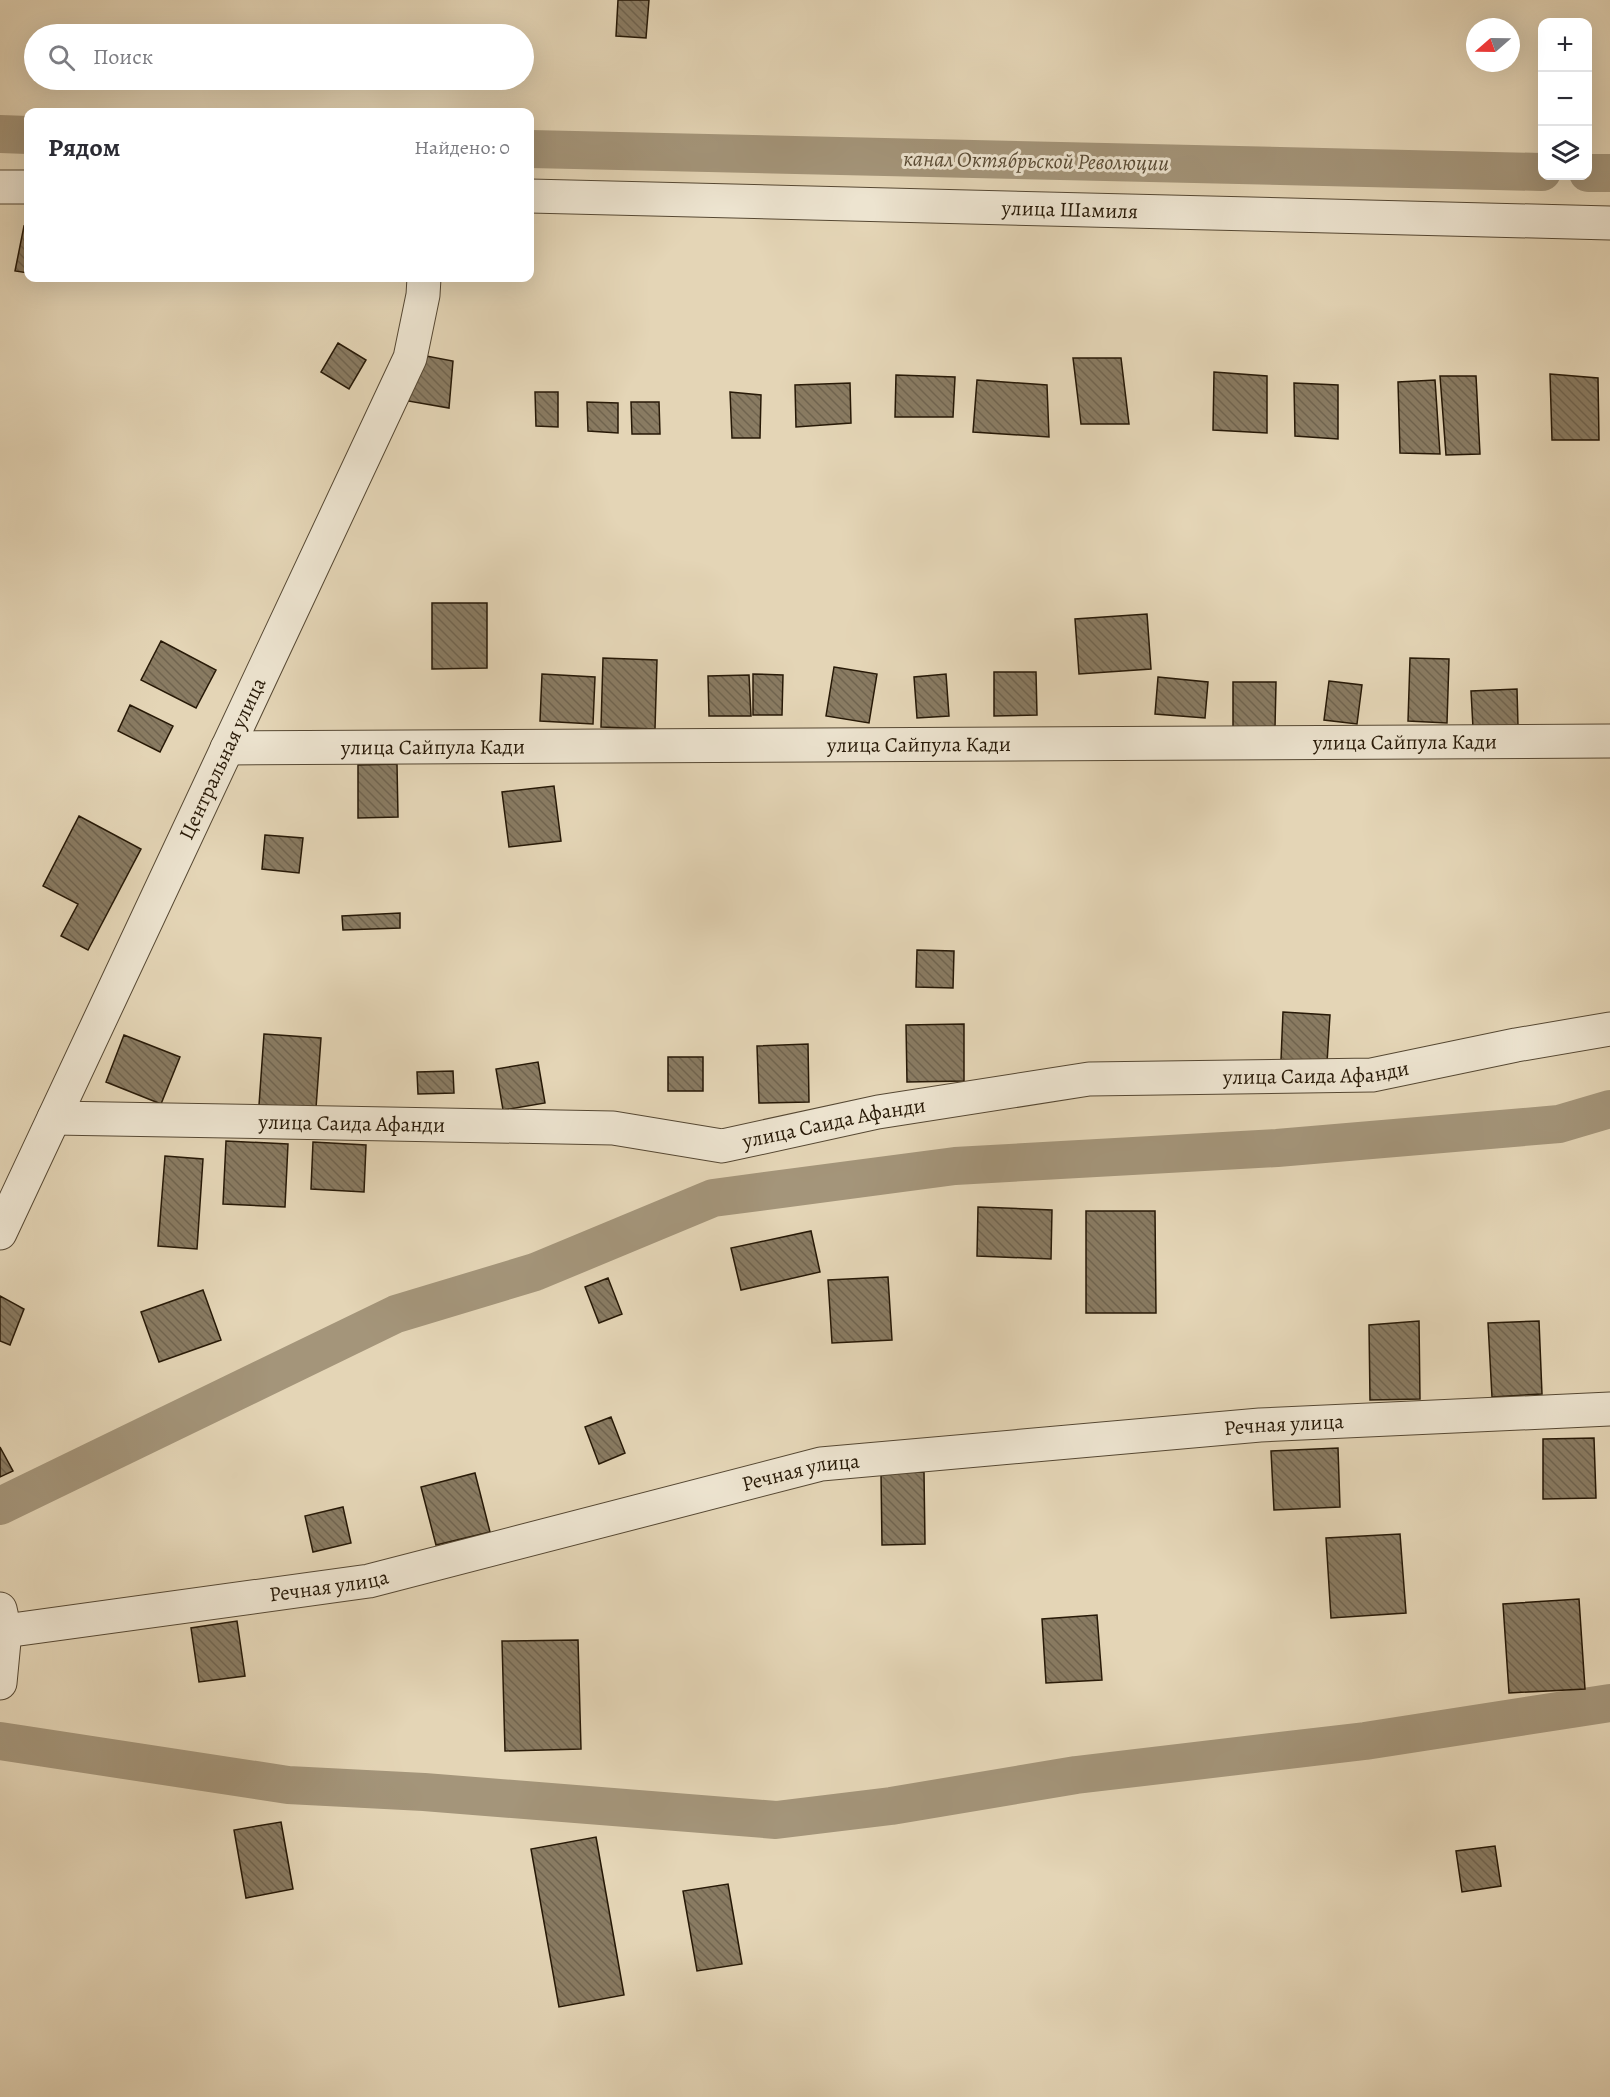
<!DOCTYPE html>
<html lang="ru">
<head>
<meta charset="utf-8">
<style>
  body { margin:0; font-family:Alegreya,serif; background:#f2f2f3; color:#2b2b33 }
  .controls { position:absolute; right:18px; top:18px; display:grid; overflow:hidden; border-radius:12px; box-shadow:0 6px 24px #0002 }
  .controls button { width:54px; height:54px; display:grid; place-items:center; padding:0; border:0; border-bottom:2px solid #e1e1e2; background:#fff; color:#2b2b33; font:30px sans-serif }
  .compass { position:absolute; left:1466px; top:18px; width:54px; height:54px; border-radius:50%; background:#fff; box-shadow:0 6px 24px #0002; rotate:250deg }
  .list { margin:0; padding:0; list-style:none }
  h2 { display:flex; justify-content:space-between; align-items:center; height:78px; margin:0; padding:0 24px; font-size:26px }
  h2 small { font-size:20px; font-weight:400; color:#7c7c81 }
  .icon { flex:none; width:33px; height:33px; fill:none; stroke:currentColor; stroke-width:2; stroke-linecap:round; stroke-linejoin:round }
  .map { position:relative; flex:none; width:1610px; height:2097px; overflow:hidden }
  .search { position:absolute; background:#fff; box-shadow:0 6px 24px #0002; left:24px; top:24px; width:510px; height:66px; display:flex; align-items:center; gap:15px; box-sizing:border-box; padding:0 21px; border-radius:33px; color:#7c7c81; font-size:22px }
  .panel { position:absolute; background:#fff; box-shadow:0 6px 24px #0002; left:24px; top:108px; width:510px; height:174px; border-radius:12px }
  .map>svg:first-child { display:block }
</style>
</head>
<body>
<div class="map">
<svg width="1610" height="2097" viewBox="0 0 1610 2097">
  <defs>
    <pattern id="building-back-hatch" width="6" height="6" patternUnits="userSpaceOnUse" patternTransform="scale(1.5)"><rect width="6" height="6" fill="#897b62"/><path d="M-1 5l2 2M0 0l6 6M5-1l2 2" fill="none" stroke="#70644f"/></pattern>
  </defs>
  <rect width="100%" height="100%" fill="#e4d5b6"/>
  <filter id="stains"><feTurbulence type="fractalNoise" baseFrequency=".00333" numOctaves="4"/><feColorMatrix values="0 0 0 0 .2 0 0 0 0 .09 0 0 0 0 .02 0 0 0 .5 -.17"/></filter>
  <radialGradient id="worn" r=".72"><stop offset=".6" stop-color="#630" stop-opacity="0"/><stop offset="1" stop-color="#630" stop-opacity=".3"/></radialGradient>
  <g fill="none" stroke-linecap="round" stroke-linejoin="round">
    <path stroke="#a4957a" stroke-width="38" d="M0 134 28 135
      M530 149 1542 172
      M1588 173H1610
      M0 1506 396 1314 535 1272 713 1198 955 1166 1277 1148 1559 1124 1610 1109
      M0 1741 288 1785 424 1792 776 1820 891 1806 1076 1775 1365 1741 1610 1703"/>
  </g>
  <path fill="url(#building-back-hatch)" stroke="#271907" stroke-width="1.5" d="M618 0H649L646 38 616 36Z
    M24 226 28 227V273L15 271Z
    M338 343 366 360 349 389 321 372Z
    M421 355 453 361 449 408 408 401Z
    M1073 358H1121L1129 424H1081Z
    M1214 372 1267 376V433L1213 430Z
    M1550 374 1598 378 1599 440H1552Z
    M896 375 955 377 953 417H895Z
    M1440 376H1476L1480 454 1446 455Z
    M977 380 1047 385 1049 437 973 432Z
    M1435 380 1440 454 1400 453 1398 382Z
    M850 383 851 423 796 427 795 385Z
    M1294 383 1338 385V439L1295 436Z
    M535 392H558V427L536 426Z
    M730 392 761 395 760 438H732Z
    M587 402 618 403V433L588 431Z
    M631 402H659L660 434H632Z
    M432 603H487V668L432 669Z
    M1147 614 1151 669 1079 674 1075 619Z
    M161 641 216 670 196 708 141 680Z
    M603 658 657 660 655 729 601 727Z
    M1410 658 1449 659 1447 723 1408 721Z
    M834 667 877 674 869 723 826 716Z
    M994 672H1036L1037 715 994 716Z
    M542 674 595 677 593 724 540 721Z
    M753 674 783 675 782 715H753Z
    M946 674 949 716 917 718 914 677Z
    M749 675 751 716H709L708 676Z
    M1158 677 1208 682 1205 718 1155 714Z
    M1329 681 1362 685 1357 724 1324 720Z
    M1233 682H1276L1275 728 1233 727Z
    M1517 689 1518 726 1473 728 1471 691Z
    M130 705 173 726 160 752 118 731Z
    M397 764 398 817 358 818V765Z
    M554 786 561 841 509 847 502 792Z
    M79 816 141 849 88 950 61 936 78 904 43 886Z
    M265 835 303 838 299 873 262 869Z
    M400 913V928L343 930 342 916Z
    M917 950 954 951 953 988 916 987Z
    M1283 1012 1330 1015 1327 1063 1281 1060Z
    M964 1024V1081L907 1082 906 1025Z
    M264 1034 321 1038 316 1108 259 1105Z
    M124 1035 180 1057 161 1104 106 1082Z
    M808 1044 809 1102 759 1103 757 1046Z
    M668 1057H703V1091H668Z
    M538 1062 545 1103 503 1110 496 1069Z
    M453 1071 454 1093 418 1094 417 1072Z
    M226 1141 288 1144 285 1207 223 1204Z
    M313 1142 366 1145 364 1192 311 1189Z
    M165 1156 203 1159 197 1249 158 1246Z
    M978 1207 1052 1210 1051 1259 977 1256Z
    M1086 1211H1155L1156 1313H1086Z
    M811 1231 820 1272 741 1290 731 1248Z
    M888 1277 892 1340 832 1343 828 1280Z
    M608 1278 622 1314 599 1323 585 1287Z
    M203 1290 221 1340 159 1362 141 1312Z
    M0 1296 24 1309 10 1345 0 1341Z
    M1419 1321 1420 1399 1370 1400 1369 1325Z
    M1539 1321 1542 1394 1492 1397 1488 1323Z
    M611 1417 625 1453 599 1464 585 1427Z
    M1594 1438 1596 1498 1543 1499V1439Z
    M0 1447 13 1471 0 1477Z
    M1338 1448 1340 1507 1274 1510 1271 1451Z
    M924 1472 925 1544 882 1545 881 1473Z
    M475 1473 490 1532 436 1545 421 1487Z
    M343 1507 351 1543 313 1552 305 1516Z
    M1400 1534 1406 1613 1331 1618 1326 1538Z
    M1579 1599 1585 1689 1509 1693 1503 1604Z
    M1097 1615 1102 1680 1046 1683 1042 1619Z
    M237 1621 245 1676 199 1682 191 1628Z
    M578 1640 581 1749 505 1751 502 1641Z
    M281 1822 293 1889 246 1898 234 1830Z
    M596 1837 624 1995 559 2007 531 1849Z
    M1495 1846 1501 1886 1462 1892 1456 1851Z
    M728 1884 742 1964 697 1971 683 1891Z"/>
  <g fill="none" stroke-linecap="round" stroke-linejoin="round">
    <defs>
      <g id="minor">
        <path d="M0 187H28"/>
        <path id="s1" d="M530 196 1610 223"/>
        <path id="s2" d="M227 748 1610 741"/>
        <path id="s3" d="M54 1118 613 1128 722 1146 878 1112 1089 1079 1372 1075 1516 1045 1610 1029"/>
        <path id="s4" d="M0 1233 410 358 423 295 424 278"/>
        <path d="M0 1609 5 1631 0 1683"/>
        <path id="s5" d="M5 1631 369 1581 821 1464 1260 1425 1610 1409"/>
      </g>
    </defs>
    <use href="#minor" stroke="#564833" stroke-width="35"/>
    <use href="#minor" stroke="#ede4d0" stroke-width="33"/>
  </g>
  <g text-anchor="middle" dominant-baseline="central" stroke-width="6" stroke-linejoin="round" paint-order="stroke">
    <g font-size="21" fill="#271907" stroke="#ede4d0">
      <text stroke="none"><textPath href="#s1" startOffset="540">улица Шамиля</textPath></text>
      <text stroke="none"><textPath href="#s2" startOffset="1178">улица Сайпула Кади</textPath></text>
      <text stroke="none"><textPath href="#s2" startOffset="692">улица Сайпула Кади</textPath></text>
      <text stroke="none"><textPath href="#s2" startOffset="206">улица Сайпула Кади</textPath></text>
      <text stroke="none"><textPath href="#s4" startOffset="524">Центральная улица</textPath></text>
      <text stroke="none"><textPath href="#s3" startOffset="1270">улица Саида Афанди</textPath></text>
      <text stroke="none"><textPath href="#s3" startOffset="298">улица Саида Афанди</textPath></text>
      <text stroke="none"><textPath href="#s3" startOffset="784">улица Саида Афанди</textPath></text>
      <text stroke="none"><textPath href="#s5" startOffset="1299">Речная улица</textPath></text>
      <text stroke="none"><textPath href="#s5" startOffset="813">Речная улица</textPath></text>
      <text stroke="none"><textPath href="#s5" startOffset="327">Речная улица</textPath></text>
    </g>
    <g font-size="22" font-style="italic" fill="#594b35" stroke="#ede4d0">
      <text transform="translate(1036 161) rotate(1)">канал Октябрьской Революции</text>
    </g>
  </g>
  <rect width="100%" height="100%" filter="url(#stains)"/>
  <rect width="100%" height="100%" fill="url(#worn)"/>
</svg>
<div class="controls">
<button>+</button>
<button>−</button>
<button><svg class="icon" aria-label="layers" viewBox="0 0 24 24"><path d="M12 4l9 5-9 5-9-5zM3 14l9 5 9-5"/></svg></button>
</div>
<svg class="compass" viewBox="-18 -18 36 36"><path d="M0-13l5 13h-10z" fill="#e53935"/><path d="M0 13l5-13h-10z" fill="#7c7c81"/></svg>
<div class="search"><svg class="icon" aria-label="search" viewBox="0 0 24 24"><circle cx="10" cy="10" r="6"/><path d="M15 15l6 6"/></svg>Поиск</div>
<section class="panel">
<h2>Рядом<small>Найдено: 0</small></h2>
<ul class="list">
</ul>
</section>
</div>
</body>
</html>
